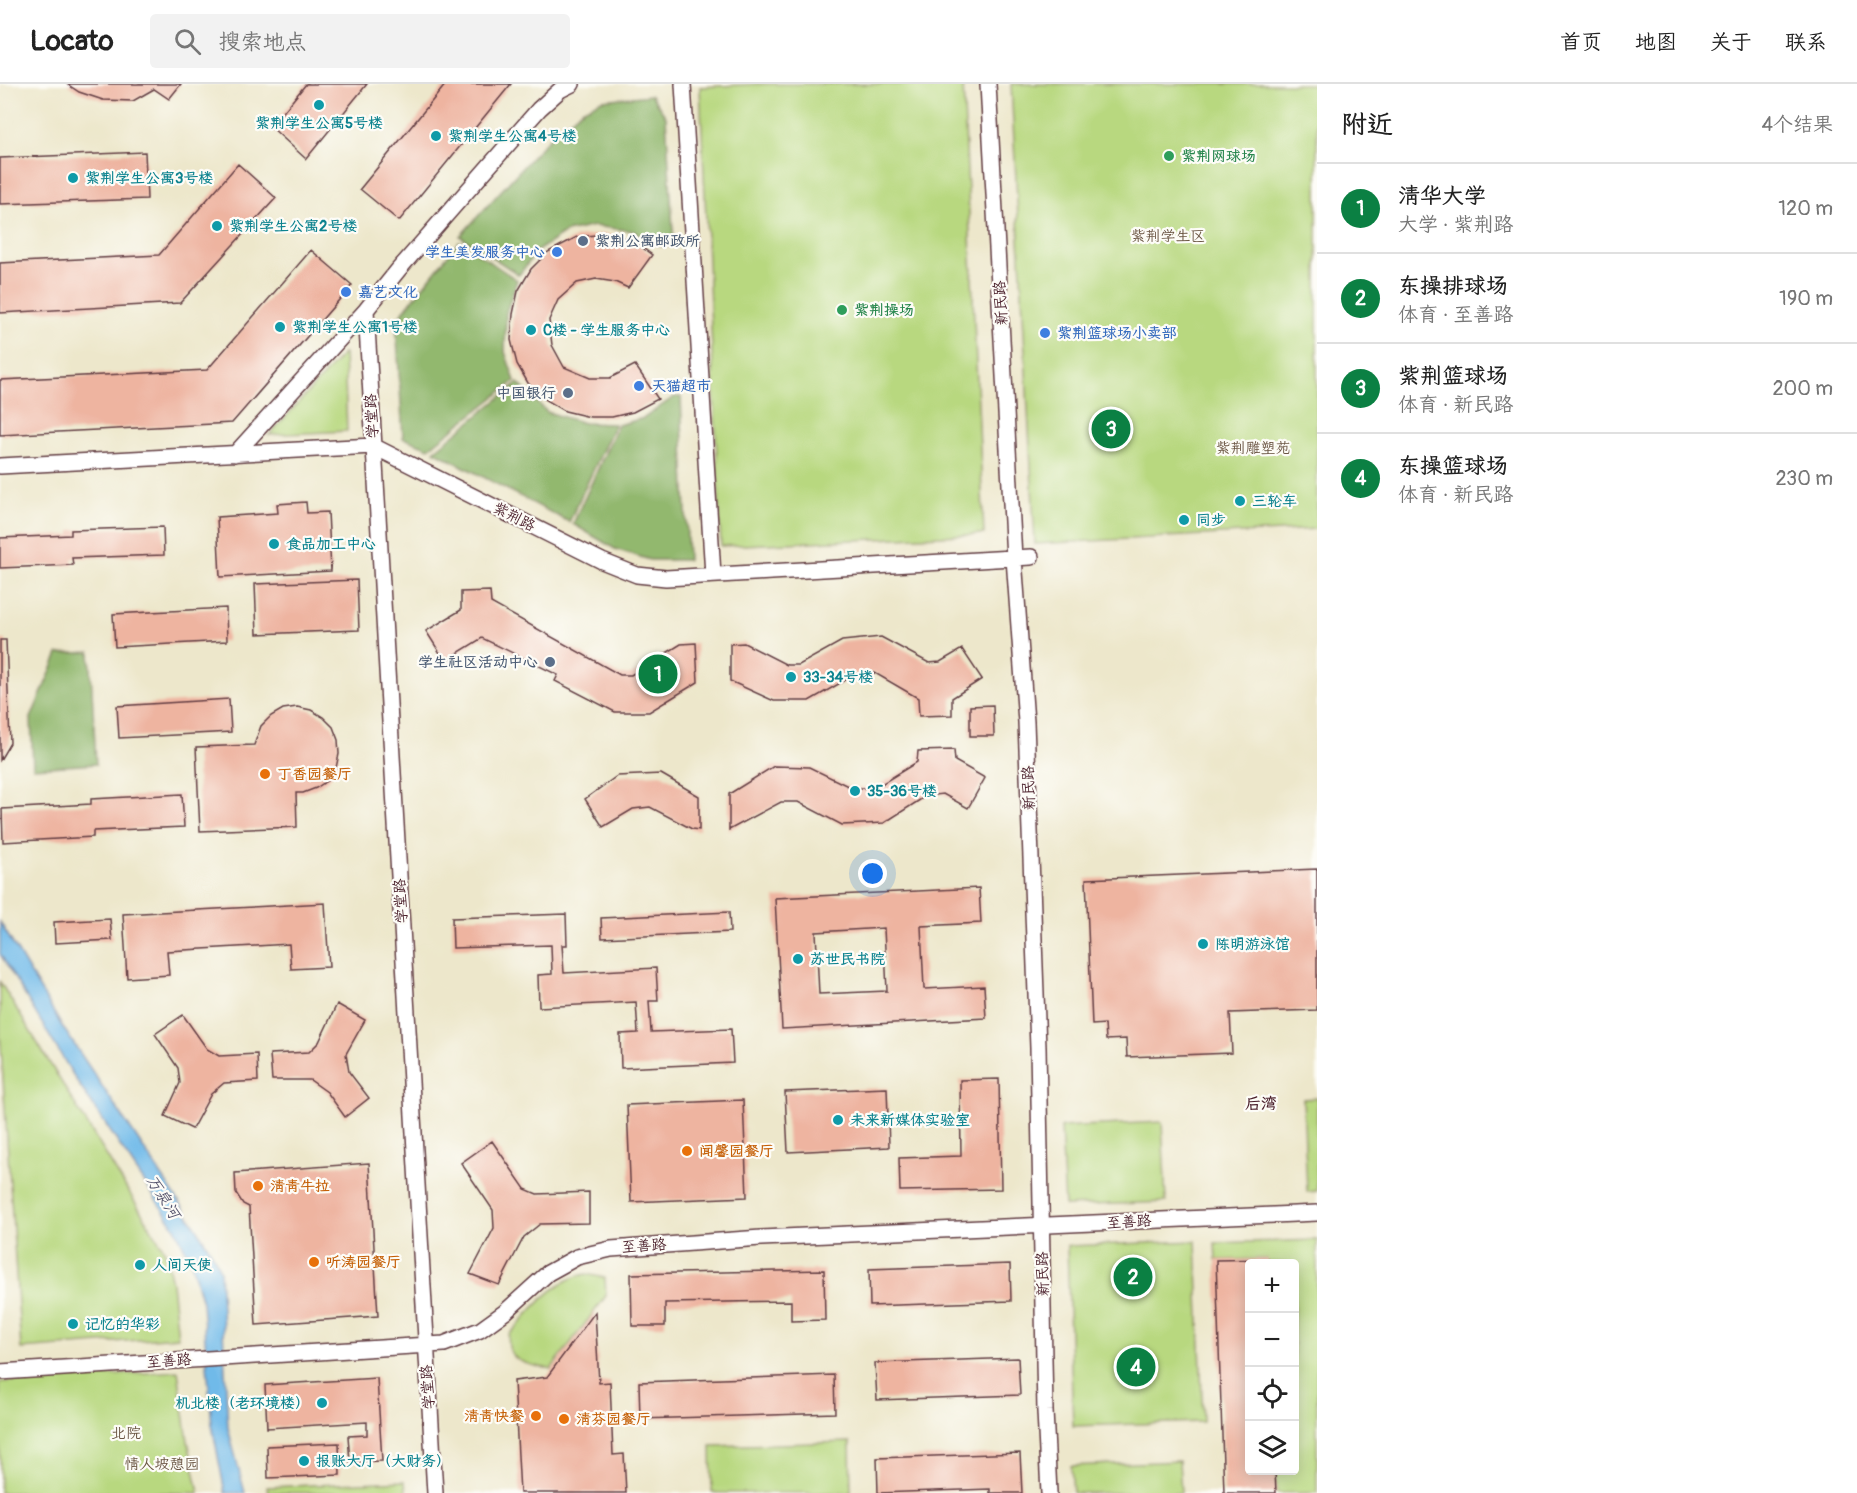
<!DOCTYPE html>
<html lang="zh">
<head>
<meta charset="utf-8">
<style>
  body { margin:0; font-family:Pangolin,"LXGW WenKai TC",sans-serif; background:#f2f2f2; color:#222 }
  .controls { position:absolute; right:18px; bottom:18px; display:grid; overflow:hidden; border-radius:6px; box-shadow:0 3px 15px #0003 }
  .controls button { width:54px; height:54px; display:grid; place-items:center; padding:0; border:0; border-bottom:2px solid #e0e0e0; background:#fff; color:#222; font:30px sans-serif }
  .you { position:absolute; left:873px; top:790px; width:21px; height:21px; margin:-15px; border:4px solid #fff; border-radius:50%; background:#1a73e8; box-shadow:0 0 0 9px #1a73e833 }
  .badge { display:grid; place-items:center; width:39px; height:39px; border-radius:50%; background:#0b8043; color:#fff; font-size:20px; font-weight:700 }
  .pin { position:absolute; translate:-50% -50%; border:3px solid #fff; box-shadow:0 2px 6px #0006 }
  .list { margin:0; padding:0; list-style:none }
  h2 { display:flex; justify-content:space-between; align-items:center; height:78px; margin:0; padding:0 24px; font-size:26px }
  h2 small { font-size:20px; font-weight:400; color:#767676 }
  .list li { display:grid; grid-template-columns:39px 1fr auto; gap:18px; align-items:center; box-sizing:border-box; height:90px; padding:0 24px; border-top:2px solid #e0e0e0 }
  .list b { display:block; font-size:22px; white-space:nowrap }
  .list p { margin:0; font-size:20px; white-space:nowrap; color:#767676 }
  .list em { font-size:20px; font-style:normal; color:#767676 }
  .icon { flex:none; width:33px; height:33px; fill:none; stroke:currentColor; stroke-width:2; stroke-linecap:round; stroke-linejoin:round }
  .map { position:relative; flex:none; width:1317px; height:1409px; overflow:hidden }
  header { display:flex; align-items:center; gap:36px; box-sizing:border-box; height:84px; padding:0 30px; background:#fff; border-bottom:2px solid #e0e0e0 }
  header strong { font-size:28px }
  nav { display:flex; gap:33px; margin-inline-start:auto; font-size:21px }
  .search { width:420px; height:54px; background:#f2f2f2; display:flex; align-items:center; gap:15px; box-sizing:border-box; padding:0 21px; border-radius:6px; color:#767676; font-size:22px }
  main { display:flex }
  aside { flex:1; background:#fff }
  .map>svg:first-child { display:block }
</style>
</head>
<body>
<header>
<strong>Locato</strong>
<div class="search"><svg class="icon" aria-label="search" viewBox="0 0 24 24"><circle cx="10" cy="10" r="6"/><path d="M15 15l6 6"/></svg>搜索地点</div>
<nav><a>首页</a><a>地图</a><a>关于</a><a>联系</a></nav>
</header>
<main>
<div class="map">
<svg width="1317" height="1409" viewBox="0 0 1317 1409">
  <rect width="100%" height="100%" fill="#fdfcf7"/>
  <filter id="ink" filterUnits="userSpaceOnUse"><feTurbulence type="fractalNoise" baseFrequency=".0167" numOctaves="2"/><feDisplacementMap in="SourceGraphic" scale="12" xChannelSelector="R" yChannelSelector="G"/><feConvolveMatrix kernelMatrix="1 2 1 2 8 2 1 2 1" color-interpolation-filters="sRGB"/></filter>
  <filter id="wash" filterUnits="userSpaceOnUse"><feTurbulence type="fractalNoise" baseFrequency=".008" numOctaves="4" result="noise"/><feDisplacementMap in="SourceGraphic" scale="24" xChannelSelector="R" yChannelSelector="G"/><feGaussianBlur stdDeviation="1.35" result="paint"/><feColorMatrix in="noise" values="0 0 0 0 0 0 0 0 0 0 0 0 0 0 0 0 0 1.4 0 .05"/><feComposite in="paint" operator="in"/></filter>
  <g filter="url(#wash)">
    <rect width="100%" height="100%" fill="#ede7cb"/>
    <path fill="#b8d87f" stroke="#817c55" stroke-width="1.5" d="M759 0H963L984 450 721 462 700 3Z
      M1011 0H1317V445L1035 460Z
      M344 269 347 347 269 351Z
      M0 898 165 1167 172 1199 178 1253 21 1265 0 949Z
      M1317 1014V1107L1307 1108 1303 1015Z
      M1162 1038 1166 1118 1065 1122 1061 1043Z
      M1317 1156V1409H1276L1275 1387 1294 1386V1180L1268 1179 1267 1175 1216 1176 1215 1159Z
      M1196 1157 1203 1338 1073 1342 1067 1162Z
      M586 1190 605 1194 606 1212 551 1285C530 1281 504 1279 509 1251 531 1228 553 1195 586 1190Z
      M178 1287 188 1357 199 1409H0V1298Z
      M850 1358 851 1409H712L711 1362Z
      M1179 1377 1181 1409H1073L1071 1382Z
      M405 1397 406 1409H268L267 1403Z"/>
    <path fill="#92b86e" stroke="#6e6c4c" stroke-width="1.5" d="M651 11 666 33 674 162H660L633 147 594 142 566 148 537 167 519 191 460 152 551 52 582 26 602 16Z
      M459 157 517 196 506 229 505 268 515 297 429 364 403 354 396 237Z
      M518 299 547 328 584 339 615 340 569 438 434 367Z
      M674 313H681L688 476H650L615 465 573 440 618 341 644 334Z
      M90 568 96 680 33 684 31 634 58 570Z"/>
    <path fill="#70bae9" stroke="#5d6c8a" stroke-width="1.5" d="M0 838 60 939 196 1143 212 1169 220 1186 228 1344 245 1409H225L212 1341 202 1219 191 1178 175 1144 78 999 0 870Z"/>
    <g id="blocks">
      <path fill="#eeb4a0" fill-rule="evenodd" d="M67 0H181L169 15 154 5 133 17 103 16 79 8Z
        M306 0H367L306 75 271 43Z
        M446 0H511L399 137 360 105Z
        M145 68 147 115 0 120V74Z
        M238 80 276 114 180 219 0 229V179L159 171Z
        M605 150 632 156 652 171 628 204 615 198 596 195 577 199 558 216 549 236 552 261 564 283 590 294H610L635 281 658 315 633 328 612 333H590L565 327 543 314 528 299 517 280 511 256 513 230 518 207 531 185 548 168 577 153Z
        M311 166 352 201 232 339 0 351V296L207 286Z
        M306 418 307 429 328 428 331 487 220 493 217 433 278 429 277 420Z
        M163 443 164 471 72 474 73 481 0 484V454L71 451V446Z
        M357 496 359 546 257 550 255 500Z
        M490 507 491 519 620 591H631L681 560 696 559 698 598 649 628H615L555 597 558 591 482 554 445 577 426 547 461 526V508Z
        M226 524 227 557 115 563 113 530Z
        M881 553 929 579 940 578 962 565 982 595 952 614V631L919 632 918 614 875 589 856 590 809 617H774L730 597V560L744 559 787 581H799L842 557Z
        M0 556H6L10 659 0 676Z
        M229 615 231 648 119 654 117 622Z
        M993 621 994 652H970V622Z
        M297 623 311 626 323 633 333 643 338 656 339 670 336 684 328 696 316 704 303 709H296L297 743 200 747 196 663 254 661 261 642 271 632 283 625Z
        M954 666 955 677 985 694 968 724 943 710 926 712 884 739 842 741 798 718H781L729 746V710L774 682 809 683 852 704H875L917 678 918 667Z
        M661 690 699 712V746L692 745 650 723 633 725 603 743 585 715 617 692Z
        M182 710 184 743 93 747V753L3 758 2 725 91 720V715Z
        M1317 785V926L1230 929 1232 969 1127 973 1126 955 1106 956 1105 940 1092 941 1086 795Z
        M979 804 981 839 921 842 924 905 984 902 986 934 782 945 775 814ZM884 844 887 907 819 910 816 848Z
        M325 819 329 883 291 885 289 860 167 867 169 891 127 894 123 830Z
        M729 828 730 848 602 854 601 834Z
        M566 830 567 861H562L564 889 656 884 658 917H649L651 948 731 945 733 979 621 984 620 950 638 949 636 918 539 923 538 891 552 890 551 861 453 864 452 834Z
        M110 835 112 856 55 859 54 838Z
        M337 920 365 936 346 970 349 988 369 1014 345 1033 327 1008 310 996H272L270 970 309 968 319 958Z
        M183 931 207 965 219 972 257 970 258 997 224 999 211 1010 192 1045 165 1032 180 999 178 984 155 950Z
        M999 995 1001 1105 900 1107 899 1074 961 1072 960 996Z
        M887 1004 889 1063 788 1068 785 1008Z
        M743 1016 747 1113 631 1118 627 1021Z
        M492 1057 525 1105 537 1110 589 1108V1139L540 1140 524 1153 499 1201 470 1190 494 1144 493 1126 461 1079Z
        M369 1079 378 1232 256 1241 249 1123 243 1120 236 1109 235 1089Z
        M1268 1175V1180H1250V1386H1275L1276 1409H1224L1216 1176Z
        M1010 1180 1011 1217 870 1222 869 1185Z
        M824 1186 825 1236 791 1237V1217L665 1219V1242H632L631 1190Z
        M595 1228 599 1299 610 1298 613 1371 624 1370 626 1409H520L514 1297 547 1293Z
        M1018 1274 1020 1311 877 1316 875 1279Z
        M834 1291 835 1329 640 1335 639 1298Z
        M377 1294 382 1377 350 1378 348 1352 367 1351V1338L267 1344 265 1301Z
        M339 1359 340 1391 268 1394 267 1362Z
        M1020 1369 1022 1409H990V1405L878 1409 877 1374Z"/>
    </g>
  </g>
  <g filter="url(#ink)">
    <use href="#blocks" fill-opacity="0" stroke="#623d43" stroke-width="1.5"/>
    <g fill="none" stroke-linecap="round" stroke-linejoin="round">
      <defs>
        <path id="minor" d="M683 0 713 491
          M988 0 1014 474 1026 638 1038 964 1045 1327 1049 1409
          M366 226 435 1409
          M235 370 366 226 399 185 539 25 560 6 572 0
          M0 382 373 362 602 477 637 491 666 494 1031 473
          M0 1288 444 1260 480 1246 505 1228 548 1189 577 1173 611 1165 761 1154 1317 1129"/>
      </defs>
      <use href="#minor" stroke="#623d43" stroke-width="18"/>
      <use href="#minor" stroke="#fff" stroke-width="15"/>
    </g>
  </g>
  <g fill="#0f9aa8" stroke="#fdfcf7" stroke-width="2">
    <circle cx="319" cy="21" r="6"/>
    <circle cx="436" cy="52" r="6"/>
    <circle cx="73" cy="94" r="6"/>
    <circle cx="217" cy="142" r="6"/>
    <circle cx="280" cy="243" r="6"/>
    <circle cx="531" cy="246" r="6"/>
    <circle cx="1240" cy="417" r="6"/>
    <circle cx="1184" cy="436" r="6"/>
    <circle cx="274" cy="460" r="6"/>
    <circle cx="791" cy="593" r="6"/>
    <circle cx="855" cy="707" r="6"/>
    <circle cx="1203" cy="860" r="6"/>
    <circle cx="798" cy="875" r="6"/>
    <circle cx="838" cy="1036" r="6"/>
    <circle cx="140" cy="1181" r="6"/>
    <circle cx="73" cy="1240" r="6"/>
    <circle cx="322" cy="1319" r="6"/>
    <circle cx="304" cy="1377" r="6"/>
  </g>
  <g fill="#2e9e5b" stroke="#fdfcf7" stroke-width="2">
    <circle cx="1169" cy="72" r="6"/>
    <circle cx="842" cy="226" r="6"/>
  </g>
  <g fill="#5c6f8a" stroke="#fdfcf7" stroke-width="2">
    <circle cx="583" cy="157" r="6"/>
    <circle cx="568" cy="309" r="6"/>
    <circle cx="550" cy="578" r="6"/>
  </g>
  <g fill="#3f7fe0" stroke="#fdfcf7" stroke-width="2">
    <circle cx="557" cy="168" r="6"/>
    <circle cx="346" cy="208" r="6"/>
    <circle cx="1045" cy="249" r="6"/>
    <circle cx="639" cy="302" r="6"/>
  </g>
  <g fill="#e8710a" stroke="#fdfcf7" stroke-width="2">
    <circle cx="265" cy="690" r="6"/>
    <circle cx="687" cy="1067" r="6"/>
    <circle cx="258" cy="1102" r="6"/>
    <circle cx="314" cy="1178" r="6"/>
    <circle cx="536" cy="1332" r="6"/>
    <circle cx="564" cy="1335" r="6"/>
  </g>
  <g text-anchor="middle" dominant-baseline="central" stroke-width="4.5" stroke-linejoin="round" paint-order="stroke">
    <g font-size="15" font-weight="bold" fill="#0d838f" stroke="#fdfcf7" text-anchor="start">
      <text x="319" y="39" text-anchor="middle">紫荆学生公寓5号楼</text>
      <text x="448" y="52">紫荆学生公寓4号楼</text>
      <text x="85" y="94">紫荆学生公寓3号楼</text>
      <text x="229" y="142">紫荆学生公寓2号楼</text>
      <text x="292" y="243">紫荆学生公寓1号楼</text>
      <text x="543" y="246">C楼 - 学生服务中心</text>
      <text x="1252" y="417">三轮车</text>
      <text x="1196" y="436">同步</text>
      <text x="286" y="460">食品加工中心</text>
      <text x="803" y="593">33-34号楼</text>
      <text x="867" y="707">35-36号楼</text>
      <text x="1215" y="860">陈明游泳馆</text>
      <text x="810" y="875">苏世民书院</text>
      <text x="850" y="1036">未来新媒体实验室</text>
      <text x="152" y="1181">人间天使</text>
      <text x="85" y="1240">记忆的华彩</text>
      <text x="310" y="1319" text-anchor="end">机北楼（老环境楼）</text>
      <text x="316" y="1377">报账大厅（大财务）</text>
    </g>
    <g font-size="15" font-weight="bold" fill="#27864d" stroke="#fdfcf7" text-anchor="start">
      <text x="1181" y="72">紫荆网球场</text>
      <text x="854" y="226">紫荆操场</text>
    </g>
    <g font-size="15" fill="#6b5644" stroke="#fdfcf7">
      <text x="1168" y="152">紫荆学生区</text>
      <text x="1253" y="364">紫荆雕塑苑</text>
      <text x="126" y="1349">北院</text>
      <text x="162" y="1380">情人坡憩园</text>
    </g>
    <g font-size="15" font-weight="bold" fill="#4e5e75" stroke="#fdfcf7" text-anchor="end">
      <text x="595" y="157" text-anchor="start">紫荆公寓邮政所</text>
      <text x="556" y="309">中国银行</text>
      <text x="538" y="578">学生社区活动中心</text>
    </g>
    <g font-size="15" font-weight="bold" fill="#366cbe" stroke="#fdfcf7" text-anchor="start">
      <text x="545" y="168" text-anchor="end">学生美发服务中心</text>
      <text x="358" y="208">嘉艺文化</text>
      <text x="1057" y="249">紫荆篮球场小卖部</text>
      <text x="651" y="302">天猫超市</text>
    </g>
    <g font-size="15" fill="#4a1f2b" stroke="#fdfcf7">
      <text transform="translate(1001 219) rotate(-93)">新民路</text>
      <text transform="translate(372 332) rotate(-93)">学堂路</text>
      <text transform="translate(514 433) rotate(27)">紫荆路</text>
      <text transform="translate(1029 704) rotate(-92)">新民路</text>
      <text transform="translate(401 817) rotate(-93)">学堂路</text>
      <text transform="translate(1129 1138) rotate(-3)">至善路</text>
      <text transform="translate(644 1162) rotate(-4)">至善路</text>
      <text transform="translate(1043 1190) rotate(-92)">新民路</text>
      <text transform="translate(169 1277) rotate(-4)">至善路</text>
      <text transform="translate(428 1303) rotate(-94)">学堂路</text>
    </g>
    <g font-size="15" font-weight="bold" fill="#c56008" stroke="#fdfcf7" text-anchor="start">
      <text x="277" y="690">丁香园餐厅</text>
      <text x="699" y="1067">闻馨园餐厅</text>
      <text x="270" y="1102">清青牛拉</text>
      <text x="326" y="1178">听涛园餐厅</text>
      <text x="524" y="1332" text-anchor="end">清青快餐</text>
      <text x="576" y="1335">清芬园餐厅</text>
    </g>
    <g font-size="16" font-weight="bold" fill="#4a1f2b" stroke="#fdfcf7">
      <text x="1261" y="1020">后湾</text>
    </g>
    <g font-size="16" font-style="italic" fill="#57556e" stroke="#fdfcf7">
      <text transform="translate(163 1113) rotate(58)">万泉河</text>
    </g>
  </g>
</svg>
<div class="controls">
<button>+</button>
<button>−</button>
<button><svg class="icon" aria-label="locate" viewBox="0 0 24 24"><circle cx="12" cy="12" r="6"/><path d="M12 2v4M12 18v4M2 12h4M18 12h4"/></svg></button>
<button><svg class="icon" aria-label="layers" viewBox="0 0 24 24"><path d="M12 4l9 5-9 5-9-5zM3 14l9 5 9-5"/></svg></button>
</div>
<div class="you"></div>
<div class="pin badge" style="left:658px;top:590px">1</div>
<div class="pin badge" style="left:1133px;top:1193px">2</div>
<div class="pin badge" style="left:1111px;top:345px">3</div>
<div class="pin badge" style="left:1136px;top:1283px">4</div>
</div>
<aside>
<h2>附近<small>4个结果</small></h2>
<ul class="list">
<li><span class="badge">1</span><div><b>清华大学</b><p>大学 · 紫荆路</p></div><em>120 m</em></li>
<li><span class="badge">2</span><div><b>东操排球场</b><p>体育 · 至善路</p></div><em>190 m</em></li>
<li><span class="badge">3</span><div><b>紫荆篮球场</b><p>体育 · 新民路</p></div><em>200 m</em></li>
<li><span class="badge">4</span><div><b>东操篮球场</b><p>体育 · 新民路</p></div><em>230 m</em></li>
</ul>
</aside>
</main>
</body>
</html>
